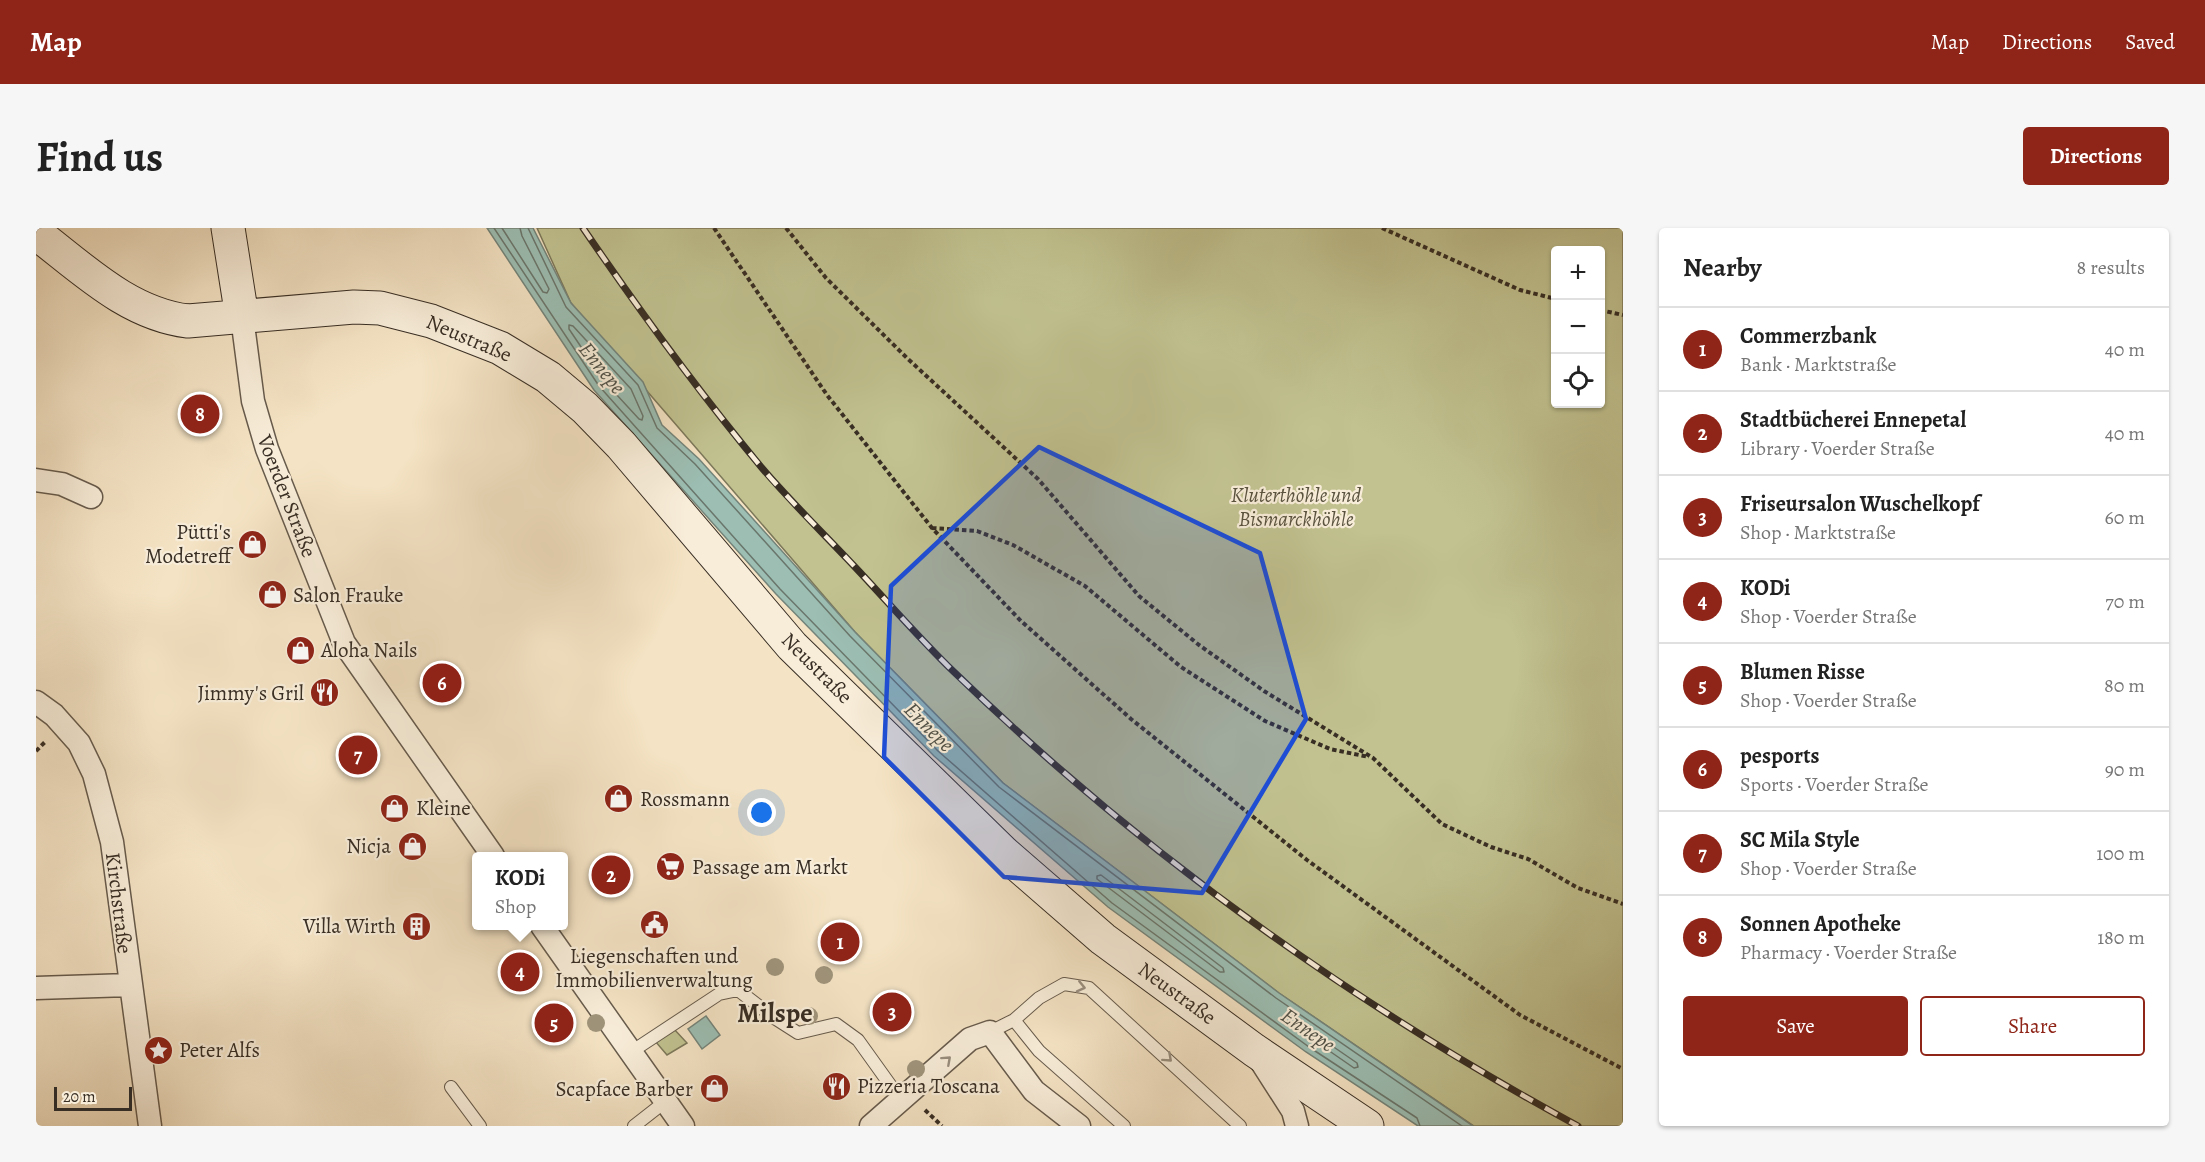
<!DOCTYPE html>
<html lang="en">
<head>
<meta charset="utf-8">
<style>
  body { margin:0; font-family:Alegreya,serif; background:#f6f6f6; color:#222 }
  .controls { position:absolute; right:18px; top:18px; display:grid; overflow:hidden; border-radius:6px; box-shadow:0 2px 4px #0004 }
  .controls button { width:54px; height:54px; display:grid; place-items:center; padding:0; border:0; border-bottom:2px solid #e0e0e0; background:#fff; color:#222; font:30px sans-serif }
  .scale { position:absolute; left:18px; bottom:15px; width:78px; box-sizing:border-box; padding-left:6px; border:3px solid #382e24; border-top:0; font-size:16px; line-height:21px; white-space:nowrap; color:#382e24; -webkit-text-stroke:4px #f8edd9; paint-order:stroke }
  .you { position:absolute; left:726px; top:585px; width:21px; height:21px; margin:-15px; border:4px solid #fff; border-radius:50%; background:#1a73e8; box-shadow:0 0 0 9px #1a73e833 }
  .badge { display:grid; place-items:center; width:39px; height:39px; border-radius:50%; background:#8f2418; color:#fff; font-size:20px; font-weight:700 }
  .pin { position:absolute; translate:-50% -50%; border:3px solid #fff; box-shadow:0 2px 6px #0006 }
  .popup { position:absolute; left:436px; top:624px; width:96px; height:78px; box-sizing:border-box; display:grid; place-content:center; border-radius:6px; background:#fff; filter:drop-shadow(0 2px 4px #0005); font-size:20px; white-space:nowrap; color:#767676 }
  .popup b { font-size:22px; color:#222 }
  .popup::after { content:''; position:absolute; left:50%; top:100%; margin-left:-12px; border:12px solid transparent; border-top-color:#fff }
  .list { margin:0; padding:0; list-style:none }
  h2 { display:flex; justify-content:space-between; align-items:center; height:78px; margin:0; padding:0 24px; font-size:26px }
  h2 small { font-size:20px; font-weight:400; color:#767676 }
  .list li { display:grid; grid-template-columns:39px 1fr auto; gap:18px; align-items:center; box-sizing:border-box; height:84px; padding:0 24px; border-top:2px solid #e0e0e0 }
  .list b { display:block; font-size:22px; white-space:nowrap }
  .list p { margin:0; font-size:20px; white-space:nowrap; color:#767676 }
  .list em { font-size:20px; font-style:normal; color:#767676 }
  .actions { display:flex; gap:12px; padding:18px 24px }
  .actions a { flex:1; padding:14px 0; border:2px solid #8f2418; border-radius:6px; text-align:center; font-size:21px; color:#8f2418 }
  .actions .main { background:#8f2418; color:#fff }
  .icon { flex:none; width:33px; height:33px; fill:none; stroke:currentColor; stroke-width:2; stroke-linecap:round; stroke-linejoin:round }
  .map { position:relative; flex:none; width:1587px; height:898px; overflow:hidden; border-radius:6px }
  header { display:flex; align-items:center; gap:36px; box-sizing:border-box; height:84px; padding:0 30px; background:#8f2418; color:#fff }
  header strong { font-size:28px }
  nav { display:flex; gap:33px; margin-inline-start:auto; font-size:21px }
  .intro { display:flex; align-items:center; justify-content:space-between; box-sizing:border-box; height:144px; padding:0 36px }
  h1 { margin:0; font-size:42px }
  .button { padding:15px 27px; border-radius:6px; background:#8f2418; color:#fff; font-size:21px; font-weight:700 }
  main { display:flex; gap:36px; padding:0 36px }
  aside { flex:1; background:#fff; border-radius:6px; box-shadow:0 2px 4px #0004 }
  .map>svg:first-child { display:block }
</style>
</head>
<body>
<header>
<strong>Map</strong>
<nav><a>Map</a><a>Directions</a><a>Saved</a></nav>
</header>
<div class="intro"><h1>Find us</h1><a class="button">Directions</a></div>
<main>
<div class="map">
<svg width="1587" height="898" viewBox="0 0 1587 898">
  <rect width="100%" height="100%" fill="#f4e3c4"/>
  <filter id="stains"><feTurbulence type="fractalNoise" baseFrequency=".00333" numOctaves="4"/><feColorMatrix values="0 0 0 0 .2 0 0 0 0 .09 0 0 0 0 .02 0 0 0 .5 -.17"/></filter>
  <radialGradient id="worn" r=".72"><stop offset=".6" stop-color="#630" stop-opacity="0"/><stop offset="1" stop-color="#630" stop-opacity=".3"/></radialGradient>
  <path fill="#c1c290" stroke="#7c785a" stroke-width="1.5" fill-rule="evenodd" d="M501 0H1587V898H1438L1243 765 967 555 819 404 535 75ZM1520 22H1564V176H1520Z
    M638 801 651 815 631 827 619 813Z"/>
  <path fill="#9cbeb3" stroke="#74847a" stroke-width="1.5" d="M451 0H497L535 75 607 154 626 197 663 231 819 404 967 555 1243 765 1437 898H1382L1270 824 1072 679 898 528 740 366 558 162Z
    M670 788 684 807 666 821 652 801Z"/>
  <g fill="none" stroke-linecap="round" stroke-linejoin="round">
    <path stroke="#6a766c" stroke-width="1.5" d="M458 0 563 158 744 361 902 523 1076 675 1273 819 1381 890 1384 898
      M466 0 507 64 511 65 513 61 486 8 484 0
      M492 0 530 79 602 157 621 200 659 236 814 408 963 559 1240 770 1426 898
      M533 97 537 98 595 161 607 188 606 192 603 191 568 153 533 101Z
      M1065 647 1187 740 1188 744H1184L1061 651V648Z
      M1250 789H1254L1321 835 1322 839 1318 840 1250 793Z"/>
    <defs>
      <path id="lane" d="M978 792 1003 823 1088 898
        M954 804 978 792 1003 770 1028 756 1053 760 1204 898
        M595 824 683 766 702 762 737 789 762 805 800 796 822 812 865 872
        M415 859 444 898
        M598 898 630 873"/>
      <path id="street" d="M206 89 217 173 231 221 308 415 457 628
        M0 252 26 256 55 269
        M0 474 18 487 43 515 58 546 76 614 114 898
        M506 698 647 898
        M0 760 93 757
        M1223 830 1257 883 1261 898
        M835 898 934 811 954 804 998 863 1043 898"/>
      <path id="secondary" d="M192 0 206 89
        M0 5C46 40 92 86 152 93L318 79 344 80 395 93 464 120 512 149 549 180 585 217 756 418 968 625 1067 711 1218 822 1331 898"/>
    </defs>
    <use href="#lane" stroke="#675b4c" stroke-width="14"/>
    <use href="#street" stroke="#675b4c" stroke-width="25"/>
    <use href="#secondary" stroke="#382e24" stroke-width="35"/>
    <path stroke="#382e24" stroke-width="4" stroke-dasharray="4.5 3" stroke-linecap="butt" d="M678 0 791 167 896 300 985 393 1095 491 1271 632 1484 787 1587 841
      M750 0 790 50 872 131 1002 251 1103 368 1163 417 1228 463 1337 530 1406 596 1455 619 1492 631 1542 660 1587 676
      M1346 0 1484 62 1520 71
      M1564 82 1587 87
      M896 300 941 303 977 317 1049 358 1145 439 1229 493 1294 521 1333 529
      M0 523 10 513
      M889 882 906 898"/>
    <use href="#lane" stroke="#f8edd9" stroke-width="12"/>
    <use href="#street" stroke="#f8edd9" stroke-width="22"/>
    <use href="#secondary" stroke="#f8edd9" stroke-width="33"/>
    <defs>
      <path id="rail" d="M547 0C603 82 662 163 726 240 755 274 788 306 819 339 852 374 883 410 917 443 1103 623 1315 775 1542 898"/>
    </defs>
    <use href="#rail" stroke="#382e24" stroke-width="7"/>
    <use href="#rail" stroke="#f8edd9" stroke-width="4.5" stroke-dasharray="14" stroke-linecap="butt"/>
  </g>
  <g fill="#9f947b">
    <circle cx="739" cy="739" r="9"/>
    <circle cx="788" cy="747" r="9"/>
    <circle cx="773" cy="788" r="9"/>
    <circle cx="560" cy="795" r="9"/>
    <circle cx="880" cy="841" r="9"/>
  </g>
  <defs><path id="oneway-chevron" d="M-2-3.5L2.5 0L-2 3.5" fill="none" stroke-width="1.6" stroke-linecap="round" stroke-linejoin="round" transform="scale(1.5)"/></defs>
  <g stroke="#988e7e">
    <use href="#oneway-chevron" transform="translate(1045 759) rotate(13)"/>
    <use href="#oneway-chevron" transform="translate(1132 830) rotate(42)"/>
    <use href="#oneway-chevron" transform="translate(911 832) rotate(-42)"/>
  </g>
  <path fill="#1d4ed8" fill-opacity="0.2" stroke="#1d4ed8" stroke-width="4.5" stroke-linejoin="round" d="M1003 219 1224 325 1270 491 1166 665 968 649 848 529 855 358Z"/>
  <defs>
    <symbol id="shop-disc" viewBox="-11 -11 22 22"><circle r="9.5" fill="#8f2418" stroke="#f8edd9"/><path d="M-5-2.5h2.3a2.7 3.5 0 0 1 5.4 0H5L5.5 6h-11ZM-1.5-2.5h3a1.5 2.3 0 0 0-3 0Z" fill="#fff"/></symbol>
    <symbol id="restaurant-disc" viewBox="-11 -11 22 22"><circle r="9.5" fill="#8f2418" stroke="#f8edd9"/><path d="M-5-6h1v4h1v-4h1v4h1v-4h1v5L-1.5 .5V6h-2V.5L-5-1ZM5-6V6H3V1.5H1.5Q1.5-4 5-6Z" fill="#fff"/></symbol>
    <symbol id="supermarket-disc" viewBox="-11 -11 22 22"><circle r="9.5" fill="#8f2418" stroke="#f8edd9"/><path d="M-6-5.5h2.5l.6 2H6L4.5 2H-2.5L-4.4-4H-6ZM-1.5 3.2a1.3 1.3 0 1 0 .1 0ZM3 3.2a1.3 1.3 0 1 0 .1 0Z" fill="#fff"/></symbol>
    <symbol id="civic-disc" viewBox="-11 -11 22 22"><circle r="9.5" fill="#8f2418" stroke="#f8edd9"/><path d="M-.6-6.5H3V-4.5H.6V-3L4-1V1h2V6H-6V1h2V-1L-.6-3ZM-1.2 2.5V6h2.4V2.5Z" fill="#fff"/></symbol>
    <symbol id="building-disc" viewBox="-11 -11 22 22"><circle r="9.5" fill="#8f2418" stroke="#f8edd9"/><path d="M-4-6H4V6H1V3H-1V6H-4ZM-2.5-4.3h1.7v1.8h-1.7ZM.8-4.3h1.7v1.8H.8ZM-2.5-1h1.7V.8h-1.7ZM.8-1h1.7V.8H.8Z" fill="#fff"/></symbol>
    <symbol id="sight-disc" viewBox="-11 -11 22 22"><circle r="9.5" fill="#8f2418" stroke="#f8edd9"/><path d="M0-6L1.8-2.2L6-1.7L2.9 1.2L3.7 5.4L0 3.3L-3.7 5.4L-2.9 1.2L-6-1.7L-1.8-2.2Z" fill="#fff"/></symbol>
  </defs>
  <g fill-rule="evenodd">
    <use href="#shop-disc" x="200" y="300" width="33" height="33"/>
    <use href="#shop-disc" x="220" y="350" width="33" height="33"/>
    <use href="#shop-disc" x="248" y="406" width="33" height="33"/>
    <use href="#restaurant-disc" x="272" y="448" width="33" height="33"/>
    <use href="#shop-disc" x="566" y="554" width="33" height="33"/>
    <use href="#shop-disc" x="342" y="564" width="33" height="33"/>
    <use href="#shop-disc" x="360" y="602" width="33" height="33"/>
    <use href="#supermarket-disc" x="618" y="622" width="33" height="33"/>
    <use href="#civic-disc" x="602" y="680" width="33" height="33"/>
    <use href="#building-disc" x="364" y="682" width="33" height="33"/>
    <use href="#sight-disc" x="106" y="806" width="33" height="33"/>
    <use href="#restaurant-disc" x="784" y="842" width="33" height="33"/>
    <use href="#shop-disc" x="662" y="844" width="33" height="33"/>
  </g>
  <g text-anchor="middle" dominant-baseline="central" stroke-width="4.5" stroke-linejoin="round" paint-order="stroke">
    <g font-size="21" fill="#382e24" stroke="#f8edd9">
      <text transform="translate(433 110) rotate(23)">Neustraße</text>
      <text transform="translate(251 268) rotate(69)">Voerder Straße</text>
      <text transform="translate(781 440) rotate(45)">Neustraße</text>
      <text transform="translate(83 675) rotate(83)">Kirchstraße</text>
      <text transform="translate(1141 765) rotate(36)">Neustraße</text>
    </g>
    <g font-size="21" font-style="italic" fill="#5a533f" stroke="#f8edd9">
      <text x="1260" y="267">Kluterthöhle und<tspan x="1260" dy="24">Bismarckhöhle</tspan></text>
    </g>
    <g font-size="21" fill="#382e24" stroke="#f8edd9" text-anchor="start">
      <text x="195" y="304" text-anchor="end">Pütti's<tspan x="195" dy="24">Modetreff</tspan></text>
      <text x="257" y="367">Salon Frauke</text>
      <text x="285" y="422">Aloha Nails</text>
      <text x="268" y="465" text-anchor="end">Jimmy's Gril</text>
      <text x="604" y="571">Rossmann</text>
      <text x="380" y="580">Kleine</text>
      <text x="355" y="618" text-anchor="end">Nicja</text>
      <text x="656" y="639">Passage am Markt</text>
      <text x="360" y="698" text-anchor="end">Villa Wirth</text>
      <text x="618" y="728" text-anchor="middle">Liegenschaften und<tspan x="618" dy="24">Immobilienverwaltung</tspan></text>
      <text x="143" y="822">Peter Alfs</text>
      <text x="821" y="858">Pizzeria Toscana</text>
      <text x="657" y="861" text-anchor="end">Scapface Barber</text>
    </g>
    <g font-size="22" font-style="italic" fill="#515248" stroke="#f8edd9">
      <text transform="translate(566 140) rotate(51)">Ennepe</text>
      <text transform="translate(893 499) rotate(45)">Ennepe</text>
      <text transform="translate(1272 802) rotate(35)">Ennepe</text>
    </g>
    <g font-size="27" font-weight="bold" fill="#382e24" stroke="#f8edd9">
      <text x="739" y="785">Milspe</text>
    </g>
  </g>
  <rect width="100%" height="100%" filter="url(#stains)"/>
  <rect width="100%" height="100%" fill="url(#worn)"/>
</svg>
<div class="controls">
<button>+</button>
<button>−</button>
<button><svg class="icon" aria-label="locate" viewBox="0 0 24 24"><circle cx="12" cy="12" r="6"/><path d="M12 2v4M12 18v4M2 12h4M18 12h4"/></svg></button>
</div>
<div class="scale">20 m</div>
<div class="you"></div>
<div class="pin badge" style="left:804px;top:714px">1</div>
<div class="pin badge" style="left:575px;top:647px">2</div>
<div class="pin badge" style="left:856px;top:784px">3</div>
<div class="pin badge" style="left:484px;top:744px">4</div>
<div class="popup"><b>KODi</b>Shop</div>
<div class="pin badge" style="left:518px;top:795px">5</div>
<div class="pin badge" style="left:406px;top:455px">6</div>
<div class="pin badge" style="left:322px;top:527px">7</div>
<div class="pin badge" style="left:164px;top:186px">8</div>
</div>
<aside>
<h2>Nearby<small>8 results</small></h2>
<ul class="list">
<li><span class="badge">1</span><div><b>Commerzbank</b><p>Bank · Marktstraße</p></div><em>40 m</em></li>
<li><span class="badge">2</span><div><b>Stadtbücherei Ennepetal</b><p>Library · Voerder Straße</p></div><em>40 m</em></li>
<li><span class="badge">3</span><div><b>Friseursalon Wuschelkopf</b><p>Shop · Marktstraße</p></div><em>60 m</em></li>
<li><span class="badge">4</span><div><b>KODi</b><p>Shop · Voerder Straße</p></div><em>70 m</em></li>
<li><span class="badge">5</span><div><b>Blumen Risse</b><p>Shop · Voerder Straße</p></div><em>80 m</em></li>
<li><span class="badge">6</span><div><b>pesports</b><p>Sports · Voerder Straße</p></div><em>90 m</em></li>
<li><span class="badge">7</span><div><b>SC Mila Style</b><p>Shop · Voerder Straße</p></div><em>100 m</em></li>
<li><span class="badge">8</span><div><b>Sonnen Apotheke</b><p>Pharmacy · Voerder Straße</p></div><em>180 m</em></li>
</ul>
<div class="actions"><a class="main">Save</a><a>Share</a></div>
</aside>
</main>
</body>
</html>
